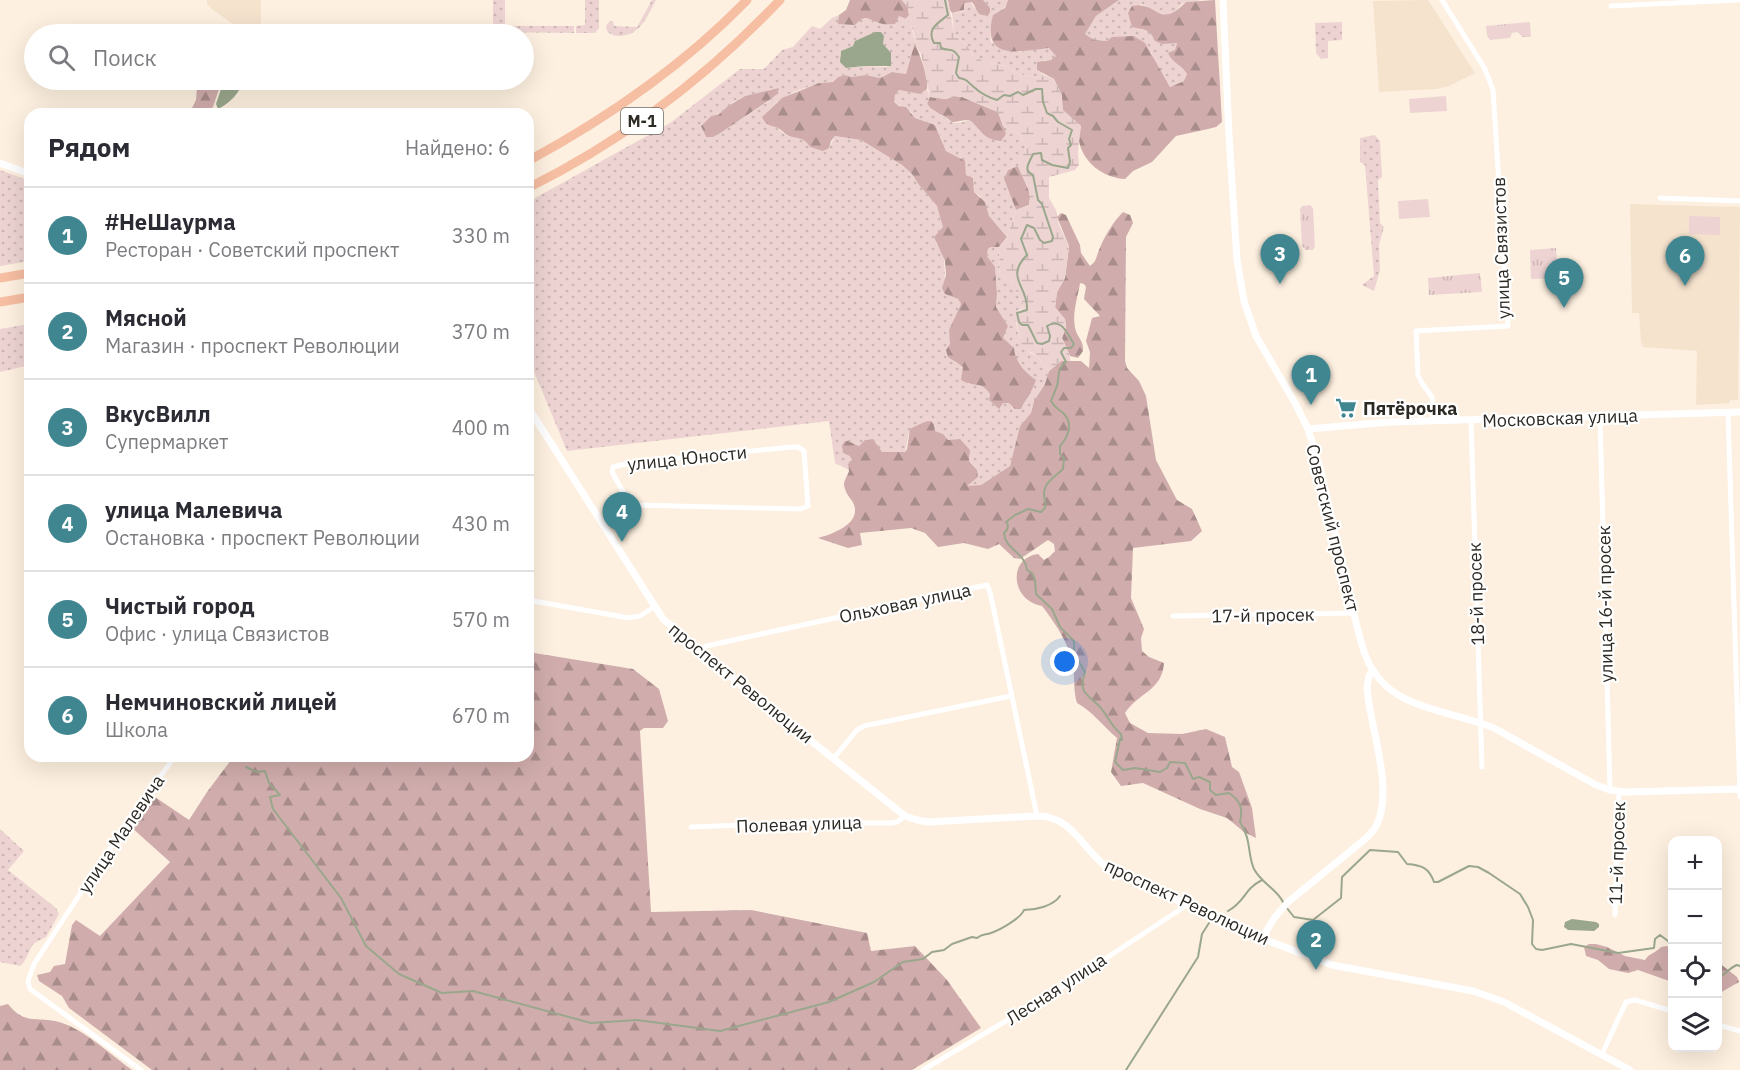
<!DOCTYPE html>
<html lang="ru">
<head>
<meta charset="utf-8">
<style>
  body { margin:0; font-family:"IBM Plex Sans",sans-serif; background:#f2f2f3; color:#2b2b33 }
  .controls { position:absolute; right:18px; bottom:18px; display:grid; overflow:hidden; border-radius:12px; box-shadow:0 6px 24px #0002 }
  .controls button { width:54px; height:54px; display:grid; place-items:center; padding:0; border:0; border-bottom:2px solid #e1e1e2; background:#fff; color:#2b2b33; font:30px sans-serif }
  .you { position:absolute; left:1065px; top:662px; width:21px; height:21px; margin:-15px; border:4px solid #fff; border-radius:50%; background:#1a73e8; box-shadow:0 0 0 9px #1a73e833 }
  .badge { display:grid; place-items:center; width:39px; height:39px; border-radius:50%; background:#408691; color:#fff; font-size:20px; font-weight:700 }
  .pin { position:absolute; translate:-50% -50px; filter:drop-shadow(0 2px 3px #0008) }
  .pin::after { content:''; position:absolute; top:32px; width:21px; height:18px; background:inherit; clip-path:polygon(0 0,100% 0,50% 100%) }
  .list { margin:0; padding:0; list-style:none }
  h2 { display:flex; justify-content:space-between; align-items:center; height:78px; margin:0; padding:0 24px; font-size:26px }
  h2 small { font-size:20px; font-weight:400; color:#7c7c81 }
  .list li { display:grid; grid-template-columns:39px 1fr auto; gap:18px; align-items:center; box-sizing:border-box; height:96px; padding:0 24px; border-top:2px solid #e1e1e2 }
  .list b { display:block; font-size:22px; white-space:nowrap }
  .list p { margin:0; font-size:20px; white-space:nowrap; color:#7c7c81 }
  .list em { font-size:20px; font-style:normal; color:#7c7c81 }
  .icon { flex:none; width:33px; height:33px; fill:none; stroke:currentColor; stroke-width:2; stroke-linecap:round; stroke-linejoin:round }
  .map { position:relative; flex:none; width:1740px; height:1070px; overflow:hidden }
  .search { position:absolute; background:#fff; box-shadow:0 6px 24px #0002; left:24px; top:24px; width:510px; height:66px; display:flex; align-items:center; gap:15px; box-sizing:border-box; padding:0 21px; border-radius:33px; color:#7c7c81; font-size:22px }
  .panel { position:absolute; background:#fff; box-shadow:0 6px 24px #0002; left:24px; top:108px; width:510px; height:654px; border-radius:18px }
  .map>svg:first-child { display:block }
</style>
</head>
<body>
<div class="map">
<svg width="1740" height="1070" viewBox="0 0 1740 1070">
  <defs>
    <pattern id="grass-dots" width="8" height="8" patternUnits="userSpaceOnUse" patternTransform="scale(1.5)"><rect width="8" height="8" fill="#edd4d3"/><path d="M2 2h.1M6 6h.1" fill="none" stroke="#ccb6b5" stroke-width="1.8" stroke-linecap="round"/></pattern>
    <pattern id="forest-firs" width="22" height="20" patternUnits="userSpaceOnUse" patternTransform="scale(1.5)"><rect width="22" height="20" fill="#d0adac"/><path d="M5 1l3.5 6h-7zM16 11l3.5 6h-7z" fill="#a98d8c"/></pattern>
    <pattern id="wetland-marsh" width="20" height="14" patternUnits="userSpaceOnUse" patternTransform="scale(1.5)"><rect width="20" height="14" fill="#edd4d3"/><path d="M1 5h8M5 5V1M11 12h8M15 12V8" fill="none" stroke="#ccb6b5"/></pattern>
    <pattern id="park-tufts" width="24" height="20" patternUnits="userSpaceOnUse" patternTransform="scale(1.5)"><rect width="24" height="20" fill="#edd4d3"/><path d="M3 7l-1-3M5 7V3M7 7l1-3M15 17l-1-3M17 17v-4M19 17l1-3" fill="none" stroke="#ccb6b5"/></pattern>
  </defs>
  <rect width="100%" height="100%" fill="#fdf0e0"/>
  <path fill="#f5e3ce" d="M207 0H261V30L243 31 213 10 207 4Z
    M1428 0 1475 73 1449 86 1437 89 1379 92 1373 1Z
    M1630 204 1740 207 1738 400H1730V403L1696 405 1697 351 1643 347 1641 342 1639 313H1632Z"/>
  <path fill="url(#grass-dots)" fill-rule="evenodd" d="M493 0H505V26H574V33L495 32 493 29Z
    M585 0H599V28L595 33H576V26L585 25Z
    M652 0H656C647 16 641 35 620 36 614 36 611 35 607 31L606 26 610 21H613L614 26 637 27Z
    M983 0H1008C1000 20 988 15 991 42L1018 52 1050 48 1057 56 1051 60H1044L1037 70 1044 75 1039 78 1018 74 1006 66 985 62 972 55 969 48 954 33 952 13 964 11V2H971L975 9Z
    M1119 0H1201C1196 2 1191 1 1186 2 1177 5 1176 18 1161 14 1154 12 1149 5 1140 4L1139 29C1149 29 1166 39 1177 43L1175 50 1169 53C1172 63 1182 65 1187 74L1184 81 1170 87 1153 60 1152 53 1107 41 1094 40 1084 34 1096 16Z
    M839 15V24H855C863 17 868 17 878 23L899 16 910 21 915 42 906 74 892 72 880 78 866 75 852 77 845 75 838 77 833 82 819 83 794 92 777 102 767 112 777 128 787 136 800 137 829 148 835 136 861 140 902 165 912 174 919 185 937 206 944 227 939 232 936 243C949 257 943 277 945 294L958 299 961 304 949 330 953 361 963 367 968 384H981L1003 403H1009L1030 376 1017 361 1003 338 1008 326 996 307 997 294 995 268 987 256 988 249 991 247H999L1000 275 1012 282C1014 292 1022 297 1024 307L1018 311 1016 323 1019 336 1030 353 1037 356 1049 371 1045 384 1034 401 1031 413 1020 426 1010 466 981 485 966 487 975 467 969 461 970 453 952 440H948L935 431 934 424 931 421 909 433 905 452H881L875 442 868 439 859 446 848 441 852 460 849 470 835 463 829 421 567 451 528 357V202L670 123 740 69H764L782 50 793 47 812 26 820 29 832 18ZM875 32 883 44 887 67 864 66 846 68 840 56 841 51 853 46 856 41ZM772 89V99L719 134 713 137H706L701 126 711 116 718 115 733 102 745 96 759 94Z
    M1342 22V40L1328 41V58L1321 59 1316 53 1315 23Z
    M927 89 930 97 927 104C929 107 948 120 952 122 957 124 964 122 968 120L975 124 979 131 1003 126 1020 134 1026 147 1018 166 1008 170 1004 179 1016 210 1007 237 989 216 980 196 974 192 972 178 966 175 964 161 946 151C936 126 940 127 915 118L911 112 894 102 895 95 899 90 920 94Z
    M1375 135 1380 141 1382 177 1378 180 1380 223 1384 227 1379 245 1380 270 1374 291 1362 285 1374 276 1365 165 1360 162V138Z
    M0 170 30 181V261L0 266Z
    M30 324V365L0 372V329Z
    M0 829 24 851 8 870 56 908 59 914 46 937 33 944 24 962 20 966 0 962Z"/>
  <path fill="url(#forest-firs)" d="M850 0H902L908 7 909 15 906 19 899 16 895 24C890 24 884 25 879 23 867 19 866 14 855 25L838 24 839 15 846 10Z
    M948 0H983L990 8V12L988 15C976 17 978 10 972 2L964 3V10L952 13 950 10Z
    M1008 0H1119L1096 16 1085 34 1094 40 1107 41 1112 37 1134 36 1145 43 1170 87 1184 81 1187 74C1182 65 1172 63 1168 53L1175 50 1177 43 1162 44 1155 41C1150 28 1143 30 1132 27L1128 13 1132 6C1159 0 1157 31 1186 2L1215 0 1222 122 1216 127 1208 129 1176 136 1152 162 1133 171 1125 179C1104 178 1083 163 1079 141 1079 136 1080 130 1081 126L1062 110V96L1054 79 1037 70V62L1051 60 1056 56 1049 48C1018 52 981 61 993 15L1005 8Z
    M915 42C919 56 929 74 927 89L920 94 899 90 895 95 894 102 899 106 906 107 915 118 935 125 946 151 965 161 966 175 973 178 974 192 985 202 989 216 1007 237 999 247H991L988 249 987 256 995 267 997 294 996 307 1008 326 1003 338 1014 348C1015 362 1025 372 1036 380 1032 392 1026 398 1021 409H1015L1009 403H1003L999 409 989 400 990 394C981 380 973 388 961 380L963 367 948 357 946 350 950 344 949 330 961 304 958 299 945 294 942 288 946 275 945 261 934 237 943 227 937 206 919 185 912 174 902 165 861 140 835 136 831 141 829 148 823 151 810 147C804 137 799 139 789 136 786 135 784 132 781 130 773 124 767 128 762 117L782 98 819 83 833 82 838 77 845 75 852 77 866 75 880 78 892 72 906 74Z
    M205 80H222L213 107 206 114H189L196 100 197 87Z
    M779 88 777 94 771 99 719 134 713 137H706L701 126 711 116 718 115 728 106 745 96Z
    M954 96 962 97 998 112 1006 134 1001 141C980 140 976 121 968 120 963 120 957 122 952 122 944 115 933 112 927 104L930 97 946 99Z
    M1018 166 1029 191 1030 198 1029 205 1016 210 1004 179 1008 170Z
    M1123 212 1130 215 1133 223 1126 237 1125 361 1127 368 1139 381 1146 396 1156 460 1177 500 1192 509 1202 531 1191 541 1133 548 1131 598 1144 629 1141 638 1142 651 1149 657 1164 663C1162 691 1139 692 1125 713L1130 723 1148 733 1182 734 1206 729 1225 737 1232 767 1239 772 1252 808 1256 838 1244 832 1227 818 1200 809 1143 783 1121 786 1111 772 1117 738C1103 726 1093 712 1077 703 1073 690 1075 679 1073 665 1070 645 1055 623 1042 606 1011 601 1007 558 1038 554L1044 560 1049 557 1055 551 1054 544 1048 540 1020 559 1014 558 999 544 988 549 964 543 938 547 925 533 911 528 860 533 862 545 848 548 818 538C830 535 855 526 855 511 856 502 847 497 845 489 842 481 847 478 849 471 849 468 848 465 849 462L852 460 850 456 843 453 842 445 845 441H848L859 446 865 440 873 439 882 452H905L907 449 910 429C916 426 924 421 931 421L934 424 935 431 943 434 948 440 960 439 970 450 969 461 977 470 978 477 967 486 981 485 1010 466 1020 426 1031 413 1034 401 1045 384 1049 371 1061 361H1081L1089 368 1090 352 1086 341 1092 318 1100 316 1084 299 1086 287 1084 284 1080 283C1078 297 1072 312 1075 328 1077 337 1084 341 1083 351L1078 358 1070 356 1062 338 1066 327 1065 319 1055 308 1057 292 1065 278 1069 246 1057 217 1061 213 1066 215 1080 245 1081 253 1090 266C1097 261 1096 257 1099 250 1104 237 1113 222 1123 212Z
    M528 652 633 669 659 689 668 721 663 728H644L640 731 651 912 751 910 867 933 871 951 915 946 947 980 981 1028 912 1070H152L69 1008 62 996 39 981 37 975 50 972 54 966 65 964 72 925 76 920 100 936 170 862 131 827 152 795 189 820 207 792 234 756H528Z
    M1596 944 1607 947 1625 956 1645 960C1649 953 1656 953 1661 947L1667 946 1672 948V982L1638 970 1628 973 1609 969 1598 960 1586 956 1584 947 1589 944Z
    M1718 962 1737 977 1739 982 1718 994Z
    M8 1004C24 1024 34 1017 55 1021 81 1026 111 1055 132 1070H0V1006Z"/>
  <path fill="url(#wetland-marsh)" d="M902 0H948L954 33 969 48 972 55 985 62 1006 66 1018 74 1039 78 1044 75 1054 79 1062 96 1063 110 1081 126 1078 151 1079 165 1075 170 1049 177V198L1056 210 1059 225 1069 246 1065 278 1057 292 1055 307 1065 319 1066 327 1062 338 1070 356V361H1061L1049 371 1037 356 1025 349 1021 343 1015 316 1024 307C1022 297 1014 292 1012 282L1000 275 999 247 1007 237 1016 210 1029 205 1030 198 1029 191 1018 166 1026 147 1020 134 1003 126 998 112 962 97 954 96 946 99 930 97 921 54C913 44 916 27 906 19L909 15 908 7Z"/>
  <path fill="url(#park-tufts)" d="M1530 22 1531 37H1523L1517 32 1512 33 1510 38 1490 40 1487 35 1486 26Z
    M1310 205 1313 208 1315 246 1313 250H1306L1302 246 1300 209 1302 206Z
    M1556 248 1558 278 1531 279 1530 250Z
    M1480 273 1482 292 1429 295 1428 278Z"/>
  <path fill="#edd4d3" d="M1446 96 1447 111 1410 113 1409 99Z
    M1428 199 1430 217 1399 219 1398 201Z
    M1689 216 1720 217V235L1689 234Z"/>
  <path fill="#9aa78c" d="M875 32H881L884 36 883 44 891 53V66H864L846 68 840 62 841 51 853 46 855 41Z
    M224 80H243C241 92 229 104 218 109L216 104Z
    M1572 919 1596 922 1599 924V927L1594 931 1568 930 1564 927 1565 922Z"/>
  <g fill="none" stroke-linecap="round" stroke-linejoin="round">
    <path stroke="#9aa78c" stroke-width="2" d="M945 0 948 15C938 23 926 29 934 43H940L941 48C950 52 952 46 959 57L956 73 959 78C968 79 968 83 975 88 980 93 990 98 997 100L1004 95 1010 96 1018 92 1023 95 1036 89H1042L1043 102 1047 113 1053 116 1058 122 1072 130 1069 139 1071 145 1068 148 1070 162 1068 168 1052 165 1042 160 1041 153 1033 154C1030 162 1022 170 1033 175L1038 200 1042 204 1053 237 1052 241 1044 243 1040 240 1034 228 1027 225 1021 239 1027 255C1004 278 1029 287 1027 310L1017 313 1019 322 1022 325H1028L1037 343 1042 344 1049 341 1050 336 1047 326C1061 317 1067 333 1074 344L1071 348H1064L1061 352 1066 362C1056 370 1060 375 1057 386 1055 391 1053 396 1051 401 1055 409 1060 409 1065 415 1073 425 1068 437 1060 446V454L1064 458 1063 469C1056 476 1045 481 1044 493 1044 498 1046 503 1045 508L1041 512 1028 509 1015 515 1006 522 1008 525 1007 530 1004 533C1005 550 1025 552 1027 570L1032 573 1035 580 1036 594 1052 609 1060 627 1074 641V653L1085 672C1078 694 1087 693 1100 707 1108 716 1111 726 1121 734L1122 740 1120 739 1115 762 1123 770 1135 768 1160 772 1167 768 1170 762 1185 763 1193 779 1199 777 1210 782V790L1216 795 1229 793C1241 801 1243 809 1240 822 1252 841 1247 853 1254 869 1261 883 1277 889 1283 902
      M246 767 257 772 265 771 269 783 280 795 270 797 273 809 341 898 366 946 399 974 442 993 473 991 591 1023 637 1020 720 1031 829 1002 874 982 903 962 923 959 932 952 944 950 952 944 972 937 977 938C982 934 985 935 991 933 1000 930 1021 918 1024 910 1036 910 1053 906 1060 896
      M1286 907 1294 917 1313 920 1341 898 1342 877 1370 850 1398 852 1407 864C1422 865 1429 868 1434 882H1438L1469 866 1478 867 1489 873 1520 894 1528 907 1533 920 1532 944 1536 949 1542 950 1571 944 1618 953 1654 948 1655 939 1660 935 1672 944
      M1228 911C1246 901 1243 890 1262 880
      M1718 978C1726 974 1729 968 1737 965L1740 966
      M1126 1070 1198 957 1202 934 1209 923"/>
    <path stroke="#fff" stroke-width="5" d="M1611 6 1738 0
      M1660 198 1740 201
      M1728 412 1740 797
      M1600 417 1610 790
      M1433 421 1432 397 1422 383 1418 375 1416 331 1508 326 1493 90 1485 69 1442 0
      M1471 421 1482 767
      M793 447H798L804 451 808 506 800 509 634 505 629 502 612 472 613 467 630 463Z
      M528 600 629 618 640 616 654 607
      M1173 616 1354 613
      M699 651 706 646 987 585 990 592 1037 816
      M833 759 857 730 864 726 1011 696
      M691 827 796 823H891L897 822 905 816
      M1615 915 1619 792
      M1718 1025 1740 1031
      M1602 1054 1626 1002 1635 1000 1672 1011
      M141 1070 30 989 28 981 34 964 126 824 175 756
      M923 1070 1053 993 1187 905"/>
    <path stroke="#fff" stroke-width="7" d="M1223 0 1229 135 1237 260 1244 301 1256 336 1295 403 1308 429 1320 468 1357 627C1360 637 1362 648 1367 659 1389 711 1449 709 1494 728L1596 785 1610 790 1625 792 1740 789
      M0 163 30 174
      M528 407 663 619 725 672 905 816 917 820 928 822 1037 816C1075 816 1083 853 1112 871L1269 941 1332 965 1473 991 1504 1002 1630 1070
      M1308 429 1390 422 1740 412
      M1262 938 1275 917 1288 902 1364 840C1370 835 1375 830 1378 822 1393 784 1370 728 1367 688L1369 676 1373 670"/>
    <path stroke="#f6bea2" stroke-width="9" d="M528 161C609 117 683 66 747 0
      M528 188C623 141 707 77 780 0
      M0 278 30 273
      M0 302 30 297"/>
  </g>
  <defs>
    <symbol id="supermarket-bare" viewBox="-9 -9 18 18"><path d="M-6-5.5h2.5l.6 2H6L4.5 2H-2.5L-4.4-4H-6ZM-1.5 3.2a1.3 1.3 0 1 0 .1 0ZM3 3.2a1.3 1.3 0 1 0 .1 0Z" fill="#408691" stroke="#fff" stroke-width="2.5" paint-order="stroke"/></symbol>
  </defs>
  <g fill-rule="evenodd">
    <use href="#supermarket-bare" x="1331" y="393" width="30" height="30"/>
  </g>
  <g text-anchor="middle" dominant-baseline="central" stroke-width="4.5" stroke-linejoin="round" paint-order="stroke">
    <rect fill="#fff" stroke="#6c6965" stroke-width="1.5" x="621" y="108" width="42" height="26" rx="4.5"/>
    <g font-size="16" font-weight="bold" fill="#2d2923">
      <text x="642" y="121">М-1</text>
    </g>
    <g font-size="18" fill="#2d2923" stroke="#fff">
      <text transform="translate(1501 248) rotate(-92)">улица Связистов</text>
      <text transform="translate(1560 418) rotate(-2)">Московская улица</text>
      <text transform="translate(687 458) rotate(-6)">улица Юности</text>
      <text transform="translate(1333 528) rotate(76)">Советский проспект</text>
      <text transform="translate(1476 594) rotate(-92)">18-й просек</text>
      <text transform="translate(905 603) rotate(-12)">Ольховая улица</text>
      <text transform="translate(1605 604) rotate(-91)">улица 16-й просек</text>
      <text transform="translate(1263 615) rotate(-1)">17-й просек</text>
      <text transform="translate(741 683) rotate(39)">проспект Революции</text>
      <text transform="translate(799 824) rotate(-2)">Полевая улица</text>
      <text transform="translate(121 834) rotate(-56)">улица Малевича</text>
      <text transform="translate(1617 853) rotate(-88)">11-й просек</text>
      <text transform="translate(1187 902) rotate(25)">проспект Революции</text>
      <text transform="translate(1056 989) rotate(-33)">Лесная улица</text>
    </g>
    <g font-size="18" font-weight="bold" fill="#2d2923" stroke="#fff" text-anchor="start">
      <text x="1363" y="408">Пятёрочка</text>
    </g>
  </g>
</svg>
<div class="controls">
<button>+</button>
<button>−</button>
<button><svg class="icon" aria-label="locate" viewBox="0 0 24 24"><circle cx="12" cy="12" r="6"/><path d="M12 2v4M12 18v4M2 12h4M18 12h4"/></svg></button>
<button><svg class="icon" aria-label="layers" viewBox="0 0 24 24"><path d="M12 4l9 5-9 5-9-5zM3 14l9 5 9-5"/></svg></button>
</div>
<div class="you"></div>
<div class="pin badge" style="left:1311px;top:405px">1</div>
<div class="pin badge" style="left:1316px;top:970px">2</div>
<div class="pin badge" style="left:1280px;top:284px">3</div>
<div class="pin badge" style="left:622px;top:542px">4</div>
<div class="pin badge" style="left:1564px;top:308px">5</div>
<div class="pin badge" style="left:1685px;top:286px">6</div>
<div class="search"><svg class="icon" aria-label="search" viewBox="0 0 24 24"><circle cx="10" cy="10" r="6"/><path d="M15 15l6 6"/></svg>Поиск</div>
<section class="panel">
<h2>Рядом<small>Найдено: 6</small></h2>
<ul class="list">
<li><span class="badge">1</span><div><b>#НеШаурма</b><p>Ресторан · Советский проспект</p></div><em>330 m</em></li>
<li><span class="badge">2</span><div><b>Мясной</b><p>Магазин · проспект Революции</p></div><em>370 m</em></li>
<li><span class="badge">3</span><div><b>ВкусВилл</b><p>Супермаркет</p></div><em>400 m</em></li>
<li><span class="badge">4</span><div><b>улица Малевича</b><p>Остановка · проспект Революции</p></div><em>430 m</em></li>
<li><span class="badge">5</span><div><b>Чистый город</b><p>Офис · улица Связистов</p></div><em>570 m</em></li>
<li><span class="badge">6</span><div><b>Немчиновский лицей</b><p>Школа</p></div><em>670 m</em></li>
</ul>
</section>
</div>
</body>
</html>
